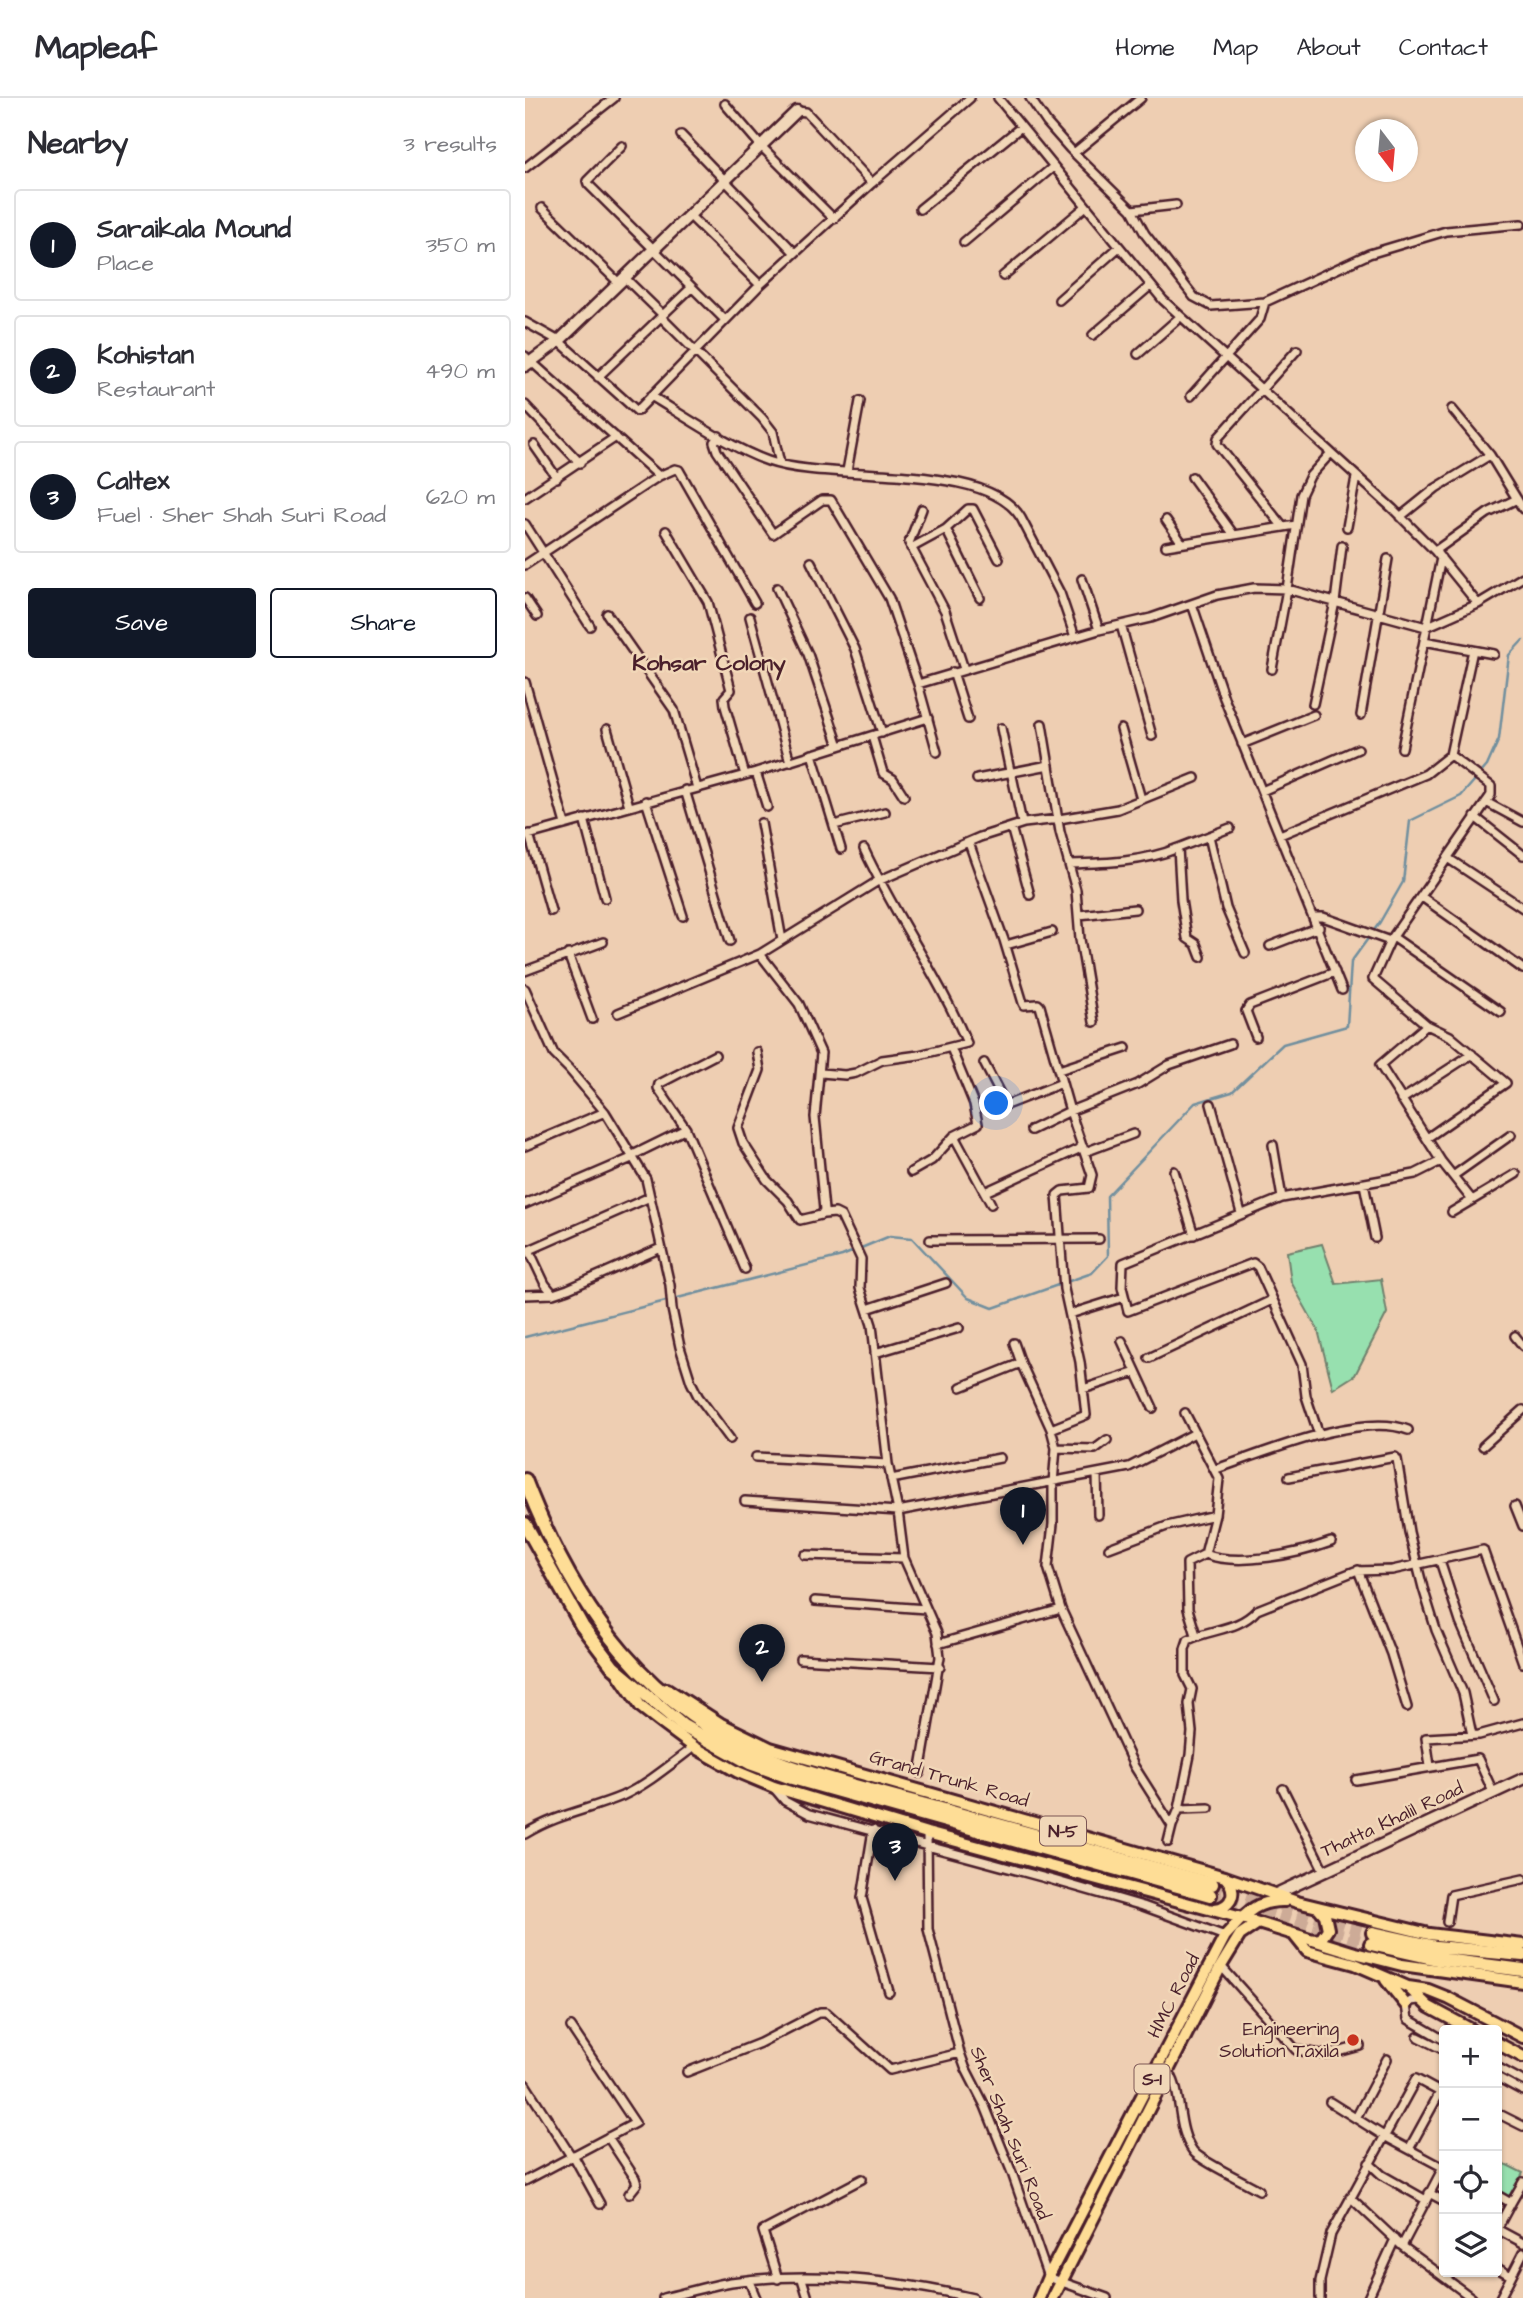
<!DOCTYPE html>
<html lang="en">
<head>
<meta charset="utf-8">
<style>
  body { margin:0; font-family:"Architects Daughter",sans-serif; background:#f2f2f3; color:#2b2b33 }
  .controls { position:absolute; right:21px; bottom:21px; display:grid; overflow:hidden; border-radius:7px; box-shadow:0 2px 5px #0004 }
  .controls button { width:63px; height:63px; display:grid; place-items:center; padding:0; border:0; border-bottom:2px solid #e1e1e2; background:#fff; color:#2b2b33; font:35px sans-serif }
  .compass { position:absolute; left:830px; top:21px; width:63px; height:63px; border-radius:50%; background:#fff; box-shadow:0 2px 5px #0004; rotate:164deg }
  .you { position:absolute; left:472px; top:1006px; width:24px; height:24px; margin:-18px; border:5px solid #fff; border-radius:50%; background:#1a73e8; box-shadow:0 0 0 10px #1a73e833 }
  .badge { display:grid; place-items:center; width:46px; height:46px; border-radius:50%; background:#111827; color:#fff; font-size:23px; font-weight:700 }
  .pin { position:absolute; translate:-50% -58px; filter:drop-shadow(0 2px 4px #0008) }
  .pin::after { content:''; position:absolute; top:37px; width:24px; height:21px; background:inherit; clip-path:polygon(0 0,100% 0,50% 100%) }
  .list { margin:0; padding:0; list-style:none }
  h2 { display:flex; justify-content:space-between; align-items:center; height:91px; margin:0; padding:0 28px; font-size:30px }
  h2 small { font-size:23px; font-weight:400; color:#7c7c81 }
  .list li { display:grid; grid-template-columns:46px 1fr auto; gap:21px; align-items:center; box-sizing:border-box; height:112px; margin:0 14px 14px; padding:0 14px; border:2px solid #e1e1e2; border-radius:7px }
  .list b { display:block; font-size:26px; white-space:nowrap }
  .list p { margin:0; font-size:23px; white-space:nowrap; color:#7c7c81 }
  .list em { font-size:23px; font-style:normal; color:#7c7c81 }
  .actions { display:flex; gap:14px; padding:21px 28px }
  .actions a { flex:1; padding:16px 0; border:2px solid #111827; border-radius:7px; text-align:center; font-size:24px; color:#111827 }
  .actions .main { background:#111827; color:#fff }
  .icon { flex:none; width:38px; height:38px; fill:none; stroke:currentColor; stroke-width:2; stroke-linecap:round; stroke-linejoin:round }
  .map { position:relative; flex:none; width:998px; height:2200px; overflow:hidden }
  header { display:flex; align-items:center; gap:42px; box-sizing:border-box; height:98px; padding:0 35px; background:#fff; border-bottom:2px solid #e1e1e2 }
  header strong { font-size:33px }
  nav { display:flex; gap:38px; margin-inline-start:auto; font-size:24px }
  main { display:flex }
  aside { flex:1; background:#fff }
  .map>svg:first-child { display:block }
</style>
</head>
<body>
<header>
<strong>Mapleaf</strong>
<nav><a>Home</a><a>Map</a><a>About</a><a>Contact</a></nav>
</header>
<main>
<aside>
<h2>Nearby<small>3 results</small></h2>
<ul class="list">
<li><span class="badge">1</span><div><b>Saraikala Mound</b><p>Place</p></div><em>350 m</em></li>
<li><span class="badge">2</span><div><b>Kohistan</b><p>Restaurant</p></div><em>490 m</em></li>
<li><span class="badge">3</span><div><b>Caltex</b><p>Fuel · Sher Shah Suri Road</p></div><em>620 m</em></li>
</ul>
<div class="actions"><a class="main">Save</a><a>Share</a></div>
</aside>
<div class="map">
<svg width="998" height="2200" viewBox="0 0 998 2200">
  <rect width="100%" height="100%" fill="#eeceb2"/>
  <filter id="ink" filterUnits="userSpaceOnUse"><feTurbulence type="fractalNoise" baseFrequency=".0143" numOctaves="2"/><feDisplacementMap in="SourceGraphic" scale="14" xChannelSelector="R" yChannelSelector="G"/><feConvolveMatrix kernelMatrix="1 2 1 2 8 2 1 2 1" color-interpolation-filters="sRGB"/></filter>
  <g filter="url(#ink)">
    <path fill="#97e0af" stroke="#70806d" stroke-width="2" d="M797 1146 811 1186 856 1181 862 1215 830 1277 808 1291 793 1232 766 1184 762 1154Z
      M972 2062 998 2075 984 2103 972 2097Z"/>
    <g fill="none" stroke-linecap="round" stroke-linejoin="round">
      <path stroke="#718f9e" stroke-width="2.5" d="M0 1239 317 1158 365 1138 387 1140 443 1200 468 1210 567 1175 583 1158 582 1098 670 1005 707 994 758 946 822 928 826 864 855 824 878 784 885 723 936 698 962 668 974 641 984 557 998 542"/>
      <path stroke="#cdab97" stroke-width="12" stroke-dasharray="12 6" stroke-linecap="butt" d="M687 1786 848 1835
        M685 1797 846 1846"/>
      <defs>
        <path id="street" d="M473 0 638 202 868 411 910 453 953 506
          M505 0 522 25 545 51 607 112 620 136 669 199 686 208 740 204 844 156 921 133 996 126
          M200 6 236 48 309 121
          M272 13 281 14 347 85
          M156 37 270 155
          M97 48 62 83 63 86 200 222
          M549 55 616 0
          M0 70 89 0
          M17 110 94 185
          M395 111 496 29
          M607 112 651 107
          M164 117 235 187
          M439 144 528 69
          M478 178 560 109
          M99 179 138 217
          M534 202 593 150
          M136 219 237 320 248 334 255 366
          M0 224 34 243 112 313 235 187 347 85 445 0
          M568 237 625 188
          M613 256 655 219
          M0 258 134 378 0 467
          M73 279 166 190
          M126 298C161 319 204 349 243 363 304 385 461 361 496 420L535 495 550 539
          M666 298 735 221 740 204
          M0 307 55 365
          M927 311 965 357 998 411
          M194 338 189 344 192 353 248 436 297 402H306L364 500 393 586 412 654
          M9 347 32 380
          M322 373 335 303
          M134 378 150 371 154 372 230 505
          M667 379 709 437
          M0 400 91 339
          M397 411 384 445 420 513 439 571
          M875 419 911 390 965 357
          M641 422 657 445
          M0 426 65 528
          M758 429 692 346 693 340 772 252
          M822 429 831 379
          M421 431 455 500
          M141 433 183 504 206 592 199 600 200 608 220 677
          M641 448 771 427
          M386 450 421 431 443 411H448L474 461
          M910 453 963 415 992 401
          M286 464 330 551 357 635
          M557 481 574 532
          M252 490 283 556 314 648
          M0 500 12 518
          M667 506 699 600 817 892
          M82 516 149 612 172 690
          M225 519 265 664
          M596 527 627 638
          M899 543 969 556
          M747 571 762 491 776 397 785 378 805 356
          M428 574 443 621
          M0 584 40 726
          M393 586 574 532 626 520 692 497 729 490 762 491 901 529 953 506 998 479
          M788 606 810 504 817 448
          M836 617 863 461
          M517 626 535 734 551 792 555 841 569 924
          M476 630 485 673
          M82 631 104 708
          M596 631 616 701
          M347 638 358 675 368 681 379 698
          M717 646 789 617
          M877 650 916 460
          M287 656 316 751
          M486 673 497 725
          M231 674 242 709
          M452 681 524 667
          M160 692 205 843
          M737 693 833 651
          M121 703 158 818
          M961 704 998 724
          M950 719 998 757
          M59 721 80 800
          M236 725 257 842
          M309 727 360 714
          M486 729 505 797
          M4 736 26 813
          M755 737 901 676 925 657 948 552
          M0 738 231 674 403 620
          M684 738 701 810 720 855
          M444 745 479 842 498 905 499 907 513 906 515 908 545 1013 567 1077 564 1090 537 1093 532 1097 539 1191 555 1264 561 1317 526 1331
          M653 750 705 730
          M924 761 998 810
          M544 766C581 765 619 764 653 750L656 802 662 840 671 846 676 859
          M897 799 998 871
          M554 817 610 811
          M789 819H798L865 843
          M868 839 976 914
          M481 847 527 834
          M745 848 794 829
          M43 856 67 921
          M0 873 78 844
          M0 891 29 956 44 971 80 1014 121 1081 145 1187 147 1211 155 1249 166 1284 173 1298 205 1341
          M93 915 235 856 353 783 455 739 499 725 534 721 593 711 670 680
          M902 927 855 967 916 1063 947 1102
          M731 939 721 913 725 907 810 874
          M232 954 235 972 213 1030 218 1045 242 1082 263 1103 275 1122 296 1117 299 1112 290 1019 296 955 274 906 235 856
          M190 957 134 986 133 990 161 1031 220 1171
          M459 965 481 1007 537 985
          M534 972 601 950
          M296 975 320 977 331 975 357 962 394 957 442 945C413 877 370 818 339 751
          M876 1002 947 956
          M686 1006 716 1115
          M506 1032 545 1013 613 986 644 967 705 946
          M429 1038 466 1106
          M902 1040 981 985 925 938 902 927 848 881 865 843 966 697V688L925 657
          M748 1047 757 1100
          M0 1048 80 1014
          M560 1054 608 1036
          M108 1057 161 1031
          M649 1073 669 1137
          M386 1074 407 1062 429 1038 453 1026 449 1006 426 950
          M928 1078 986 1037
          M839 1086 850 1140
          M460 1094 558 1049
          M0 1106 109 1059
          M927 1114 991 1076
          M299 1116 310 1115 316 1118 336 1161 335 1190 347 1227 363 1366
          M405 1142 574 1141
          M4 1152 20 1186 28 1196
          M0 1154 125 1099
          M0 1197 28 1196 43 1191 136 1150
          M342 1211 421 1185
          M545 1216 599 1199
          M990 1238 998 1248
          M597 1243 628 1310
          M489 1245 496 1265 526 1331 531 1350 528 1385V1426L523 1469 536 1511 609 1668 647 1728 643 1744
          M350 1255 434 1230
          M624 1260 747 1202
          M436 1289 496 1265
          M558 1291 611 1274
          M660 1315 694 1381 690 1417 680 1456 662 1465 663 1511 671 1537
          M794 1337 781 1298 777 1266 733 1169 728 1165 603 1213 597 1189 598 1165 757 1100 890 1076 916 1063
          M958 1348 998 1312
          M531 1350 570 1351 582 1342
          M231 1359 363 1366 373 1413 379 1460 412 1535 415 1559 395 1675
          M691 1371C739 1355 837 1313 883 1332
          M572 1376 573 1417
          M764 1379 870 1359 872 1361 884 1434 898 1490 911 1532 938 1595 947 1637
          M366 1381 475 1360
          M220 1403 373 1413 604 1369 670 1335
          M990 1408 998 1428
          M584 1450 642 1428 690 1417
          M680 1456C713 1469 773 1456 806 1444
          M280 1457 379 1460
          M915 1463 935 1524 969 1603
          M833 1472 866 1556 882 1609
          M290 1503 401 1511
          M413 1546 536 1511
          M275 1561 415 1569
          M905 1668 901 1640 954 1637 998 1625
          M831 1682 953 1661 968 1694
          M249 1690 260 1703 284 1716 528 1782 618 1808 700 1838
          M758 1691 799 1773
          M654 1711 684 1710
          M647 1728 654 1711 665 1657 667 1634 664 1606 667 1591 660 1577V1551L663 1542C687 1530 713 1533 732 1512L830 1473 867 1472 958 1452 998 1565
          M348 1732 337 1800 364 1894
          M402 1735 403 1831 435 1955 440 1969 460 2008 487 2075 523 2179 582 2200
          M0 1736C32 1716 64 1712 97 1698 123 1686 146 1666 169 1649
          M922 1824 926 1797 998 1781
          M696 1868 771 1952 802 1957 835 1948
          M894 1902 886 1903 881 1907 883 1921 919 1942
          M893 1939 919 1952
          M972 1969 998 1983
          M641 1970C659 1990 650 2029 668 2053 675 2063 721 2084 734 2092
          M162 1974 235 1945 295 1914H301L365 1972 435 1955
          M972 1979 998 1993
          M0 1986 46 2058
          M805 2004 859 2038 919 2070
          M972 2015 998 2028
          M831 2020 862 1961
          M83 2039 110 2080 112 2086 104 2096
          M884 2051 919 1987
          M48 2057 75 2106
          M844 2065 857 2077 901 2102
          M0 2083 110 2025 46 1929
          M904 2095 919 2103
          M972 2097 986 2105 998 2084
          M825 2099 877 2148 947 2200
          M972 2131 986 2105
          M972 2131 998 2145
          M877 2148 919 2068
          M972 2170 986 2178
          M253 2181 238 2133 337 2081
          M277 2181 283 2200
          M224 2183 231 2200
          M138 2200C160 2195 183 2188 206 2184 286 2173 371 2182 448 2200
          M795 2200V2183L806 2136 891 1981 915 1994
          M843 2200 870 2141
          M975 2200 998 2155"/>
        <path id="secondary" d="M0 268 34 243 272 13
          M751 1796 998 1681"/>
        <path id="primary" d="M94 1577 116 1609 138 1626 169 1649 213 1674 249 1689 402 1735 717 1820 830 1855 877 1867 998 1884
          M142 1591 196 1626 245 1650 700 1779 772 1804 904 1836 998 1847
          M690 1811C708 1809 713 1792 700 1779
          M770 1838 782 1853 830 1866 883 1889 903 1892 923 1900 998 1939
          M787 1842 796 1841 803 1831 800 1817 794 1810
          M861 1882 881 1907
          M883 1889 904 1909 947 1932
          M972 1945 998 1959
          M514 2200 523 2179 700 1838C720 1817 729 1802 760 1803
          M528 2200 696 1868 715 1837 733 1825"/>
        <path id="highway" d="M0 1382C50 1512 124 1616 259 1666 308 1684 361 1696 412 1710 503 1735 595 1760 687 1786
          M0 1426 57 1528 88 1569 158 1628 225 1665 267 1680 685 1797
          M848 1835 911 1849 998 1857
          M846 1846 912 1861 998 1872"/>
      </defs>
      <use href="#street" stroke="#4a1f2b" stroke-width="12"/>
      <use href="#secondary" stroke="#4a1f2b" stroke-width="15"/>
      <use href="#primary" stroke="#4a1f2b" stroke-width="16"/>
      <use href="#highway" stroke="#4a1f2b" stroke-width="18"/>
      <use href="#street" stroke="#f1d7b8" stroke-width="7"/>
      <use href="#secondary" stroke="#f1d7b8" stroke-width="10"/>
      <use href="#primary" stroke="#fedd96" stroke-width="10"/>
      <use href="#highway" stroke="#fedd96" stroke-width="12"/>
    </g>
  </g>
  <circle fill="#c8321e" stroke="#f1d7b8" stroke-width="2.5" cx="828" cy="1942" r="7"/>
  <g text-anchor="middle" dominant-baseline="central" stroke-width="5" stroke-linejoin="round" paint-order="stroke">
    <g fill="#f1d7b8" stroke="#7c5655" stroke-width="2">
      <rect x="515" y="1718.5" width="46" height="29" rx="5"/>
      <rect x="609.5" y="1966.5" width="35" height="29" rx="5"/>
    </g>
    <g font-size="18" font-weight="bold" fill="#4a1f2b">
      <text x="538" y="1733">N-5</text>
      <text x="627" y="1981">S-1</text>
    </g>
    <g font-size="19" fill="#4a1f2b" stroke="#f1d7b8">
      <text transform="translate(424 1681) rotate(16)">Grand Trunk Road</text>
      <text transform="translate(867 1722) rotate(-25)">Thatta Khalil Road</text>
      <text transform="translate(649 1898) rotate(-63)">HMC Road</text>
      <text transform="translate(485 2035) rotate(68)">Sher Shah Suri Road</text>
    </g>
    <g font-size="19" fill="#4a1f2b" stroke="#f1d7b8" text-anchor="end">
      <text x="814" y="1931">Engineering<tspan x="814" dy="22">Solution Taxila</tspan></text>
    </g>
    <g font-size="23" font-weight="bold" fill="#4a1f2b" stroke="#f1d7b8">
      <text x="184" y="565">Kohsar Colony</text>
    </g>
  </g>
</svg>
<div class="controls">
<button>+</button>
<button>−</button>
<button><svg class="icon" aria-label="locate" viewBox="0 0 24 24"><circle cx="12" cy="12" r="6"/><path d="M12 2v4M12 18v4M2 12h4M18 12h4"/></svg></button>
<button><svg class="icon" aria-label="layers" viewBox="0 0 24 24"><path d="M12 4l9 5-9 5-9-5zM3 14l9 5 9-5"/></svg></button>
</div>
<svg class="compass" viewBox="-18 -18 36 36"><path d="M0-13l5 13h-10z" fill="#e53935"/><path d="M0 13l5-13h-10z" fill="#7c7c81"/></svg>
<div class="you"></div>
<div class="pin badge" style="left:498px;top:1447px">1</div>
<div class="pin badge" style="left:237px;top:1584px">2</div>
<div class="pin badge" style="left:370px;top:1783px">3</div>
</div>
</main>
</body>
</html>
